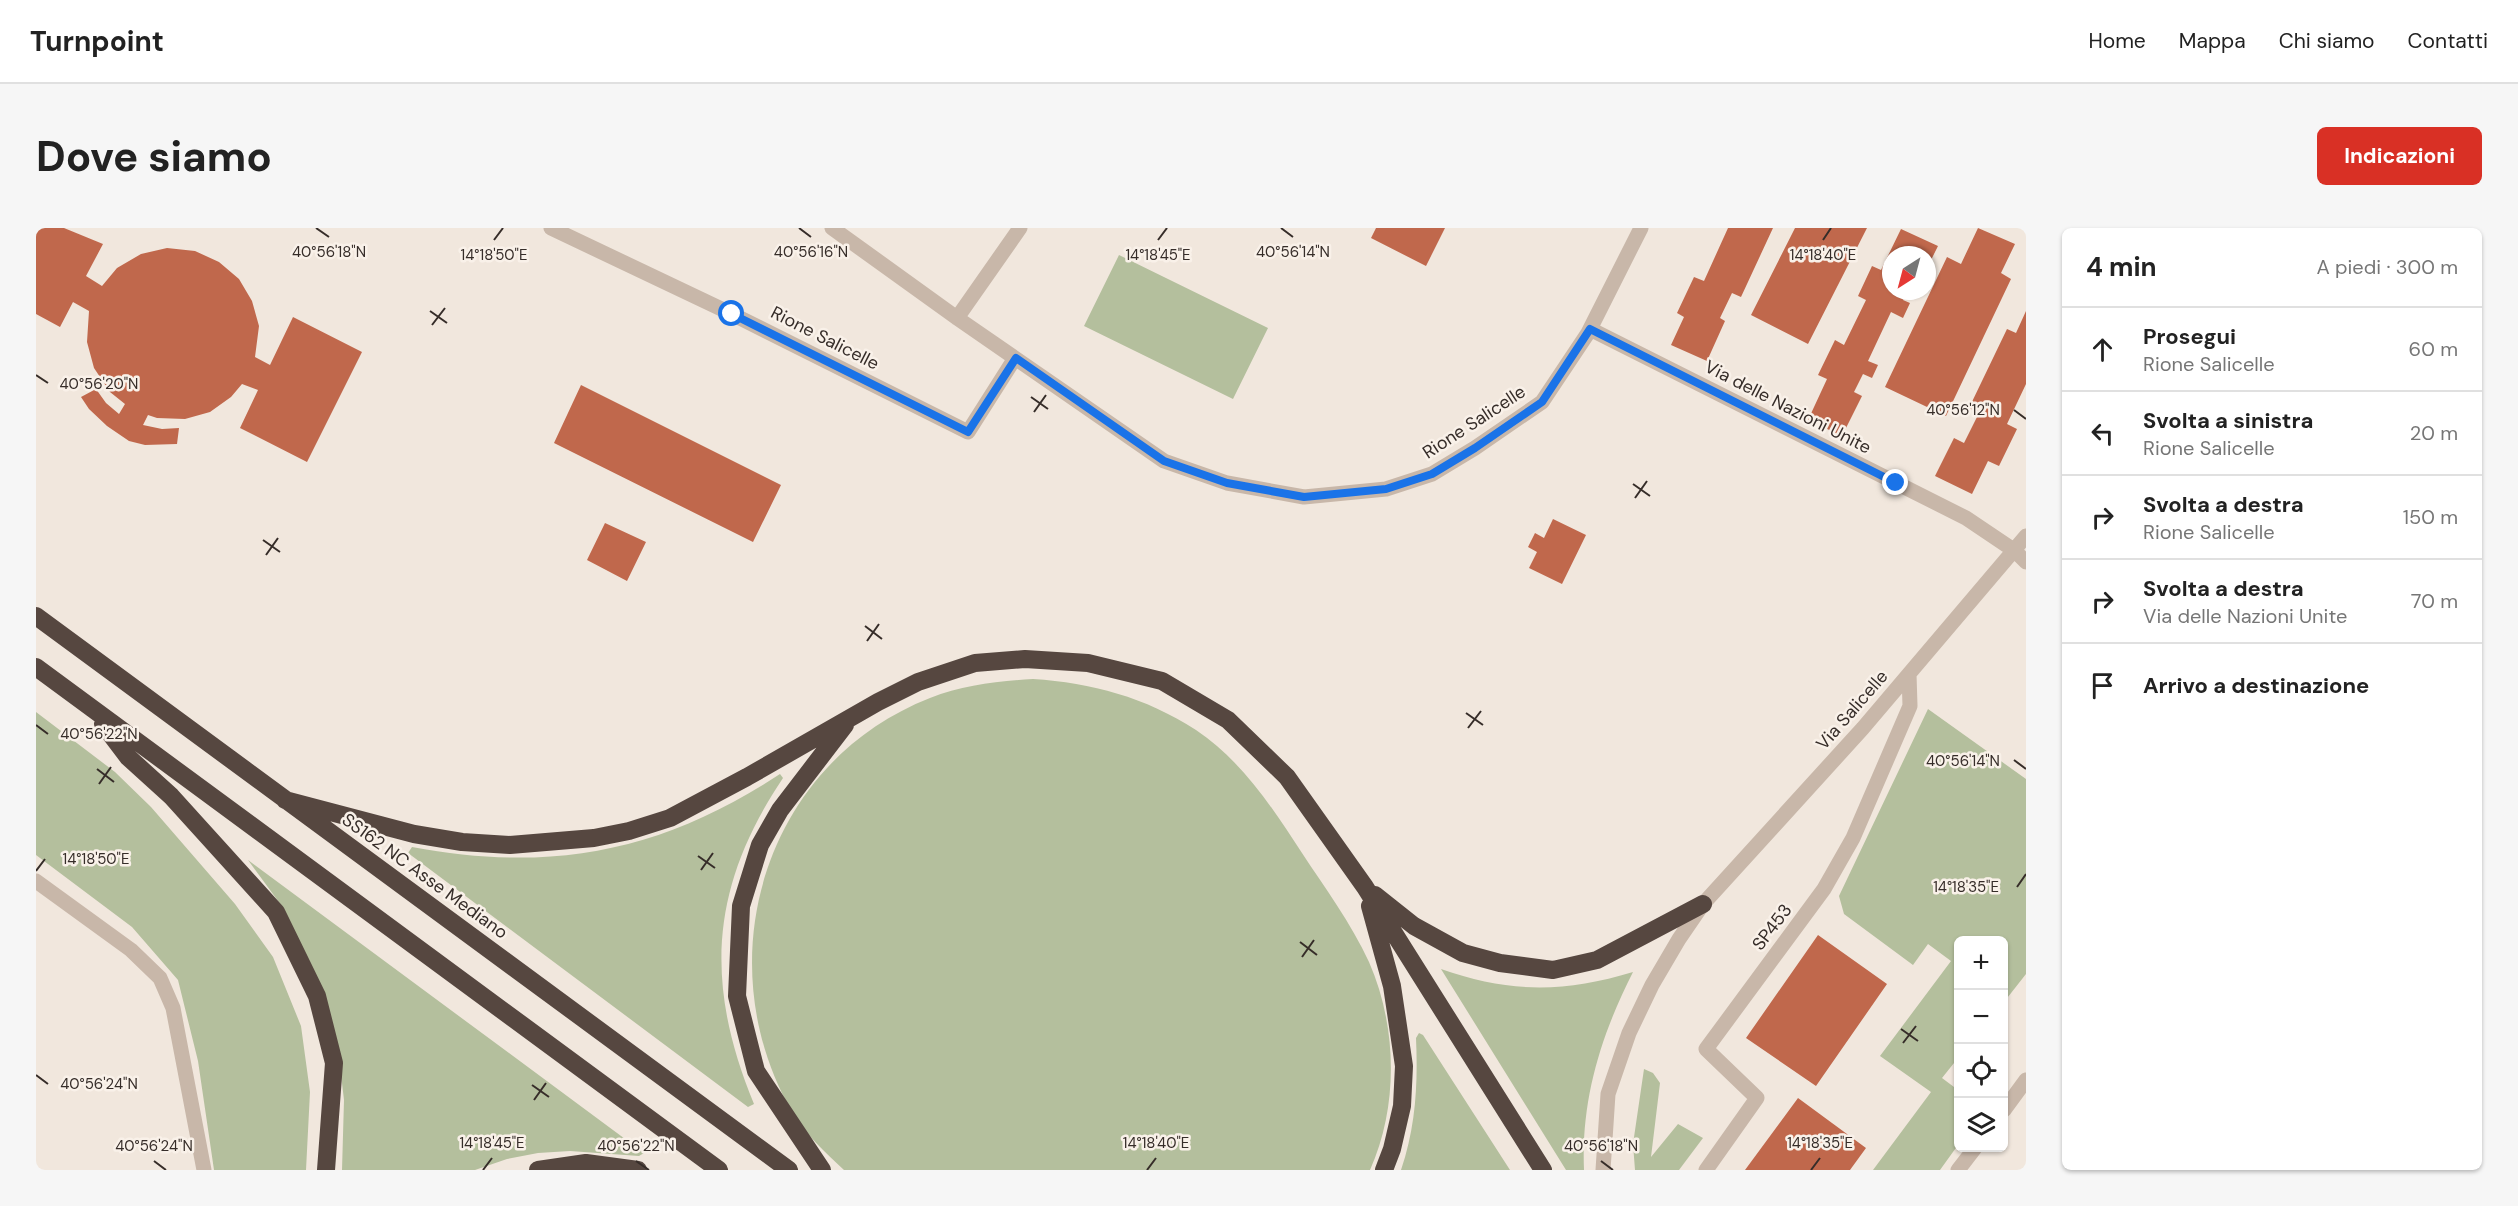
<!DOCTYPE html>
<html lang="it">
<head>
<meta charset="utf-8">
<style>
  body { margin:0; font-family:"DM Sans",sans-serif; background:#f6f6f6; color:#222 }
  .controls { position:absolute; right:18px; bottom:18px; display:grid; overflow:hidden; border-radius:9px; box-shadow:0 2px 4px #0004 }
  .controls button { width:54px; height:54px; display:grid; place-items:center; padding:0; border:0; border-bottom:2px solid #e0e0e0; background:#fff; color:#222; font:30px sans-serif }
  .compass { position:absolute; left:1846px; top:18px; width:54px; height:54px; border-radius:50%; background:#fff; box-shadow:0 2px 4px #0004; rotate:216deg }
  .stop { position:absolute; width:18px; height:18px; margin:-14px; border:4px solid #1a73e8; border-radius:50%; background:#fff }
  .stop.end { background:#1a73e8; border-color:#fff; box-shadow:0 2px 6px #0008 }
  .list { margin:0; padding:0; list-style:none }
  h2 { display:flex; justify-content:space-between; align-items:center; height:78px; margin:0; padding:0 24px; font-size:26px }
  h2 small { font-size:20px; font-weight:400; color:#767676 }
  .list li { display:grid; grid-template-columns:39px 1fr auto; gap:18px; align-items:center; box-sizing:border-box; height:84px; padding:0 24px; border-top:2px solid #e0e0e0 }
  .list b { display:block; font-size:22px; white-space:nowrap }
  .list p { margin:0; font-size:20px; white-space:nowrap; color:#767676 }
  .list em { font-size:20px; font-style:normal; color:#767676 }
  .icon { flex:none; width:33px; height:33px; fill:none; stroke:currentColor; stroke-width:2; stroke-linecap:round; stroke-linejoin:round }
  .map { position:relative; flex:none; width:1990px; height:942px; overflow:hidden; border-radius:9px }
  header { display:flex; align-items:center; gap:36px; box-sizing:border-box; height:84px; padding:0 30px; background:#fff; border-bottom:2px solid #e0e0e0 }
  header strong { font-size:28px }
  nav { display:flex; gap:33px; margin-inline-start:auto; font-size:21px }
  .intro { display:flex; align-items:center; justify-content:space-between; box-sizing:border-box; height:144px; padding:0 36px }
  h1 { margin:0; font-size:42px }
  .button { padding:15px 27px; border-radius:9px; background:#d93025; color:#fff; font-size:21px; font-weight:700 }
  main { display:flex; gap:36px; padding:0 36px }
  aside { flex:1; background:#fff; border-radius:9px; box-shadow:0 2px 4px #0004 }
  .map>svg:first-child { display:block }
</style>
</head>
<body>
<header>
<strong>Turnpoint</strong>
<nav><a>Home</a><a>Mappa</a><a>Chi siamo</a><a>Contatti</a></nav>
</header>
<div class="intro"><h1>Dove siamo</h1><a class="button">Indicazioni</a></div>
<main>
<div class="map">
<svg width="1990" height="942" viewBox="0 0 1990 942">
  <rect width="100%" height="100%" fill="#f1e7dd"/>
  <path fill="#b4bf9d" d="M1083 27 1232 100 1197 171 1048 98Z
    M997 451C1056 455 1109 469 1160 502 1206 533 1236 579 1266 625 1289 660 1315 695 1333 734 1361 798 1363 877 1334 942H808C790 925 768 905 756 884 669 733 728 535 894 470 927 457 962 453 997 451Z
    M1892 481 1990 551V746L1968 774V712H1922V830L1906 850 1922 862V917L1904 942H1837L1895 864 1844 828 1915 733 1892 716 1877 737 1808 686 1803 668Z
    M0 484 79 544 115 579 199 676 237 729 265 798 274 864 270 942H178L162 833 142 752 96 699 0 627Z
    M744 546 747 550C674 659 668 755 718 876L712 879 372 625 376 619C515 645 625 624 744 546Z
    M212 632 608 925 603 928 534 923 502 925 471 931 439 942H306L308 872 303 830 248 681Z
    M1405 741C1473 765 1528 765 1597 744 1565 807 1545 871 1548 942H1530Z
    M1383 805 1387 807 1474 942H1365C1380 898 1382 855 1380 810Z
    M1608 841 1617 845 1624 855 1615 929 1642 896 1667 910 1643 942H1599L1597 916Z"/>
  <path fill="#c0684c" d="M0 0H28L67 16 50 48 66 58 81 40 105 26 131 20 159 23 183 34 203 51 216 73 223 98 219 129 234 137 257 89 326 124 271 234 204 200 222 162 206 156 195 169 174 184 149 191 121 190 112 187 107 197 126 201 143 200 141 216 109 217 93 213 71 198 53 181 45 169 60 161 70 175 83 186 89 176 74 164 58 140 51 114 53 83 37 74 24 99 0 86Z
    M1340 0H1409L1390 38 1335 10Z
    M1692 0H1737L1705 69 1696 65 1684 90 1689 93 1671 133 1635 117 1648 89 1641 85 1658 49 1668 53Z
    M1759 0H1831L1772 116 1715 87Z
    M1942 0 1979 16 1965 45 1975 51 1910 188 1849 159 1911 29 1925 36Z
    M1865 1 1902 18 1891 40V27H1855V63H1871L1867 72 1874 75 1867 90 1855 84 1832 133 1842 137 1836 150 1827 146 1818 164 1826 168 1806 208 1772 192 1791 151 1782 147 1799 112 1808 117 1830 72 1822 68 1836 38 1845 42Z
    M1990 83V156L1971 196 1981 201 1963 238 1952 233 1936 266 1899 248 1918 210 1928 215 1943 185 1933 180 1971 101 1980 105Z
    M545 157 745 257 717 314 518 215Z
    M1517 291 1550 307 1526 356 1493 340 1501 324 1492 319 1499 305 1508 310Z
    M569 295 610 314 591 353 551 332Z
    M1782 707 1851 756 1780 858 1710 810Z
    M1762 870 1830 920 1814 942H1709Z"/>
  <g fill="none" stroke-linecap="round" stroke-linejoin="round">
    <path stroke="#c8b7a9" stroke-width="15" d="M515 0 696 86 932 204 979 130
      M796 0 921 90 1128 233 1191 255 1268 269 1350 261 1396 246 1439 220 1506 174 1552 105 1605 0
      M921 90 984 0
      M1554 101 1930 290 1979 323 1990 334
      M0 653 95 722 124 750 137 780 168 942
      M1968 882 1990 852
      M1567 942 1572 866 1593 805 1616 757 1643 711 1667 676 1827 500 1990 308
      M1670 942 1721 870 1670 821 1788 661 1817 610 1874 478 1873 446
      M1922 942 1939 920"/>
    <path stroke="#564740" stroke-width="18" d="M0 388 753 942
      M0 439 683 942
      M67 496 92 529 135 568 240 684 281 768 298 835 290 942
      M249 572 378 606 426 614 474 617 558 610 593 603 634 590 711 549 842 474 882 454 939 435 989 431 1052 435 1126 453 1192 492 1251 549 1329 659 1507 942
      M1339 667 1378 698 1427 725 1464 735 1517 742 1561 732 1667 676
      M1334 678 1356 758 1368 838 1366 878 1356 921 1348 942
      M502 942 550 935 602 942
      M786 942 720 843 701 768 705 678 724 617 744 582 809 497"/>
  </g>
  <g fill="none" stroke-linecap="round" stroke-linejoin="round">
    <path stroke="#1a73e8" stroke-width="8" d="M696 86 932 204 980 130 1128 233 1191 255 1268 269 1350 261 1396 246 1439 220 1506 174 1554 101 1860 255"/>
  </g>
  <path fill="none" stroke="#362d29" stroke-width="2" d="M280 0 293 9M763 0 775 9M1245 0 1257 9M458 12 467 0M1122 12 1131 0M1787 12 1795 0M394 83 411 95M396 97 409 80M0 147 12 155M995 169 1012 181M1978 182 1990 191M998 184 1010 167M1597 256 1614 268M1599 270 1611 253M227 312 244 324M230 327 242 310M829 398 846 411M831 413 843 396M1430 485 1447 497M0 497 12 506M1432 500 1445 483M1978 532 1990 541M61 541 78 554M63 556 75 539M662 628 679 640M665 642 677 625M0 643 9 631M1981 659 1990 646M1264 714 1281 727M1266 729 1278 712M1865 801 1882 813M1867 815 1880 798M0 847 12 856M496 857 513 869M498 872 510 855M118 933 130 942M600 933 613 942M1565 933 1577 942M447 942 456 930M1111 942 1120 930M1775 942 1784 930"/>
  <g text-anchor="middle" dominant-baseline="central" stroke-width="5" stroke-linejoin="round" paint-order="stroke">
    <g font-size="18" fill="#362d29" stroke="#f9f1e9">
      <text transform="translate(789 110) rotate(27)">Rione Salicelle</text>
      <text transform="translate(1752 179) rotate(27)">Via delle Nazioni Unite</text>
      <text transform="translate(1438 194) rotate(-33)">Rione Salicelle</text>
      <text transform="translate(1816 482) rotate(-49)">Via Salicelle</text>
      <text transform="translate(389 648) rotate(36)">SS162 NC Asse Mediano</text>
      <text transform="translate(1736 699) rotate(-53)">SP453</text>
    </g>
  </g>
  <g font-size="15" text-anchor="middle" fill="#362d29" stroke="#f9f1e9" stroke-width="5" stroke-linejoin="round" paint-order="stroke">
    <text x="293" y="29">40°56'18"N</text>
    <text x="775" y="29">40°56'16"N</text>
    <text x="1257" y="29">40°56'14"N</text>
    <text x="458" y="32">14°18'50"E</text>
    <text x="1122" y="32">14°18'45"E</text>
    <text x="1787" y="32">14°18'40"E</text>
    <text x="63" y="161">40°56'20"N</text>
    <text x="1927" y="187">40°56'12"N</text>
    <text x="63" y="511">40°56'22"N</text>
    <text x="1927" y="538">40°56'14"N</text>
    <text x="60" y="636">14°18'50"E</text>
    <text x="1930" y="664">14°18'35"E</text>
    <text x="63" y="861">40°56'24"N</text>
    <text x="456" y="920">14°18'45"E</text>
    <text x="1120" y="920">14°18'40"E</text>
    <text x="1784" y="920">14°18'35"E</text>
    <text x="118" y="923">40°56'24"N</text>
    <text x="600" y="923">40°56'22"N</text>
    <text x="1565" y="923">40°56'18"N</text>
  </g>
</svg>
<div class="controls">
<button>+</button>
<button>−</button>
<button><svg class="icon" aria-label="locate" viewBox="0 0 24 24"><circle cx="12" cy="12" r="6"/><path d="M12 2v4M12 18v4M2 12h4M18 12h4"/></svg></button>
<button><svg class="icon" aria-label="layers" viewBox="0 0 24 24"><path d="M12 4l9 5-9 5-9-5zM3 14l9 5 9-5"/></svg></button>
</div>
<svg class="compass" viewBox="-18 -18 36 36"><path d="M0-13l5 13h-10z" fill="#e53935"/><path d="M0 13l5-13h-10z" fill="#767676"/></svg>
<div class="stop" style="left:696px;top:86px"></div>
<div class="stop end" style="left:1860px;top:255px"></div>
</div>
<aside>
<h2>4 min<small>A piedi · 300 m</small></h2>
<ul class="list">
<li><svg class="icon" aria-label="ahead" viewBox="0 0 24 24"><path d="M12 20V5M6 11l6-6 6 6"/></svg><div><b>Prosegui</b><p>Rione Salicelle</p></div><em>60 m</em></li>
<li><svg class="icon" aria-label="left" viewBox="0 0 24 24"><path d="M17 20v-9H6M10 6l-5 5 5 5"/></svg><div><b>Svolta a sinistra</b><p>Rione Salicelle</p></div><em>20 m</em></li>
<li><svg class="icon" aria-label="right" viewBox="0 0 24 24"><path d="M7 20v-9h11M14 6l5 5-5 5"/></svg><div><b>Svolta a destra</b><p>Rione Salicelle</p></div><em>150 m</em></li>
<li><svg class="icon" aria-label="right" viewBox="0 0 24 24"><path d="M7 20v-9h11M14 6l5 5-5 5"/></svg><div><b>Svolta a destra</b><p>Via delle Nazioni Unite</p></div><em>70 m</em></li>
<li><svg class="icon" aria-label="arrive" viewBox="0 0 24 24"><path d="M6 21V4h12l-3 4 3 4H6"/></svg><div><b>Arrivo a destinazione</b></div></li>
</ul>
</aside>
</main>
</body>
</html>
